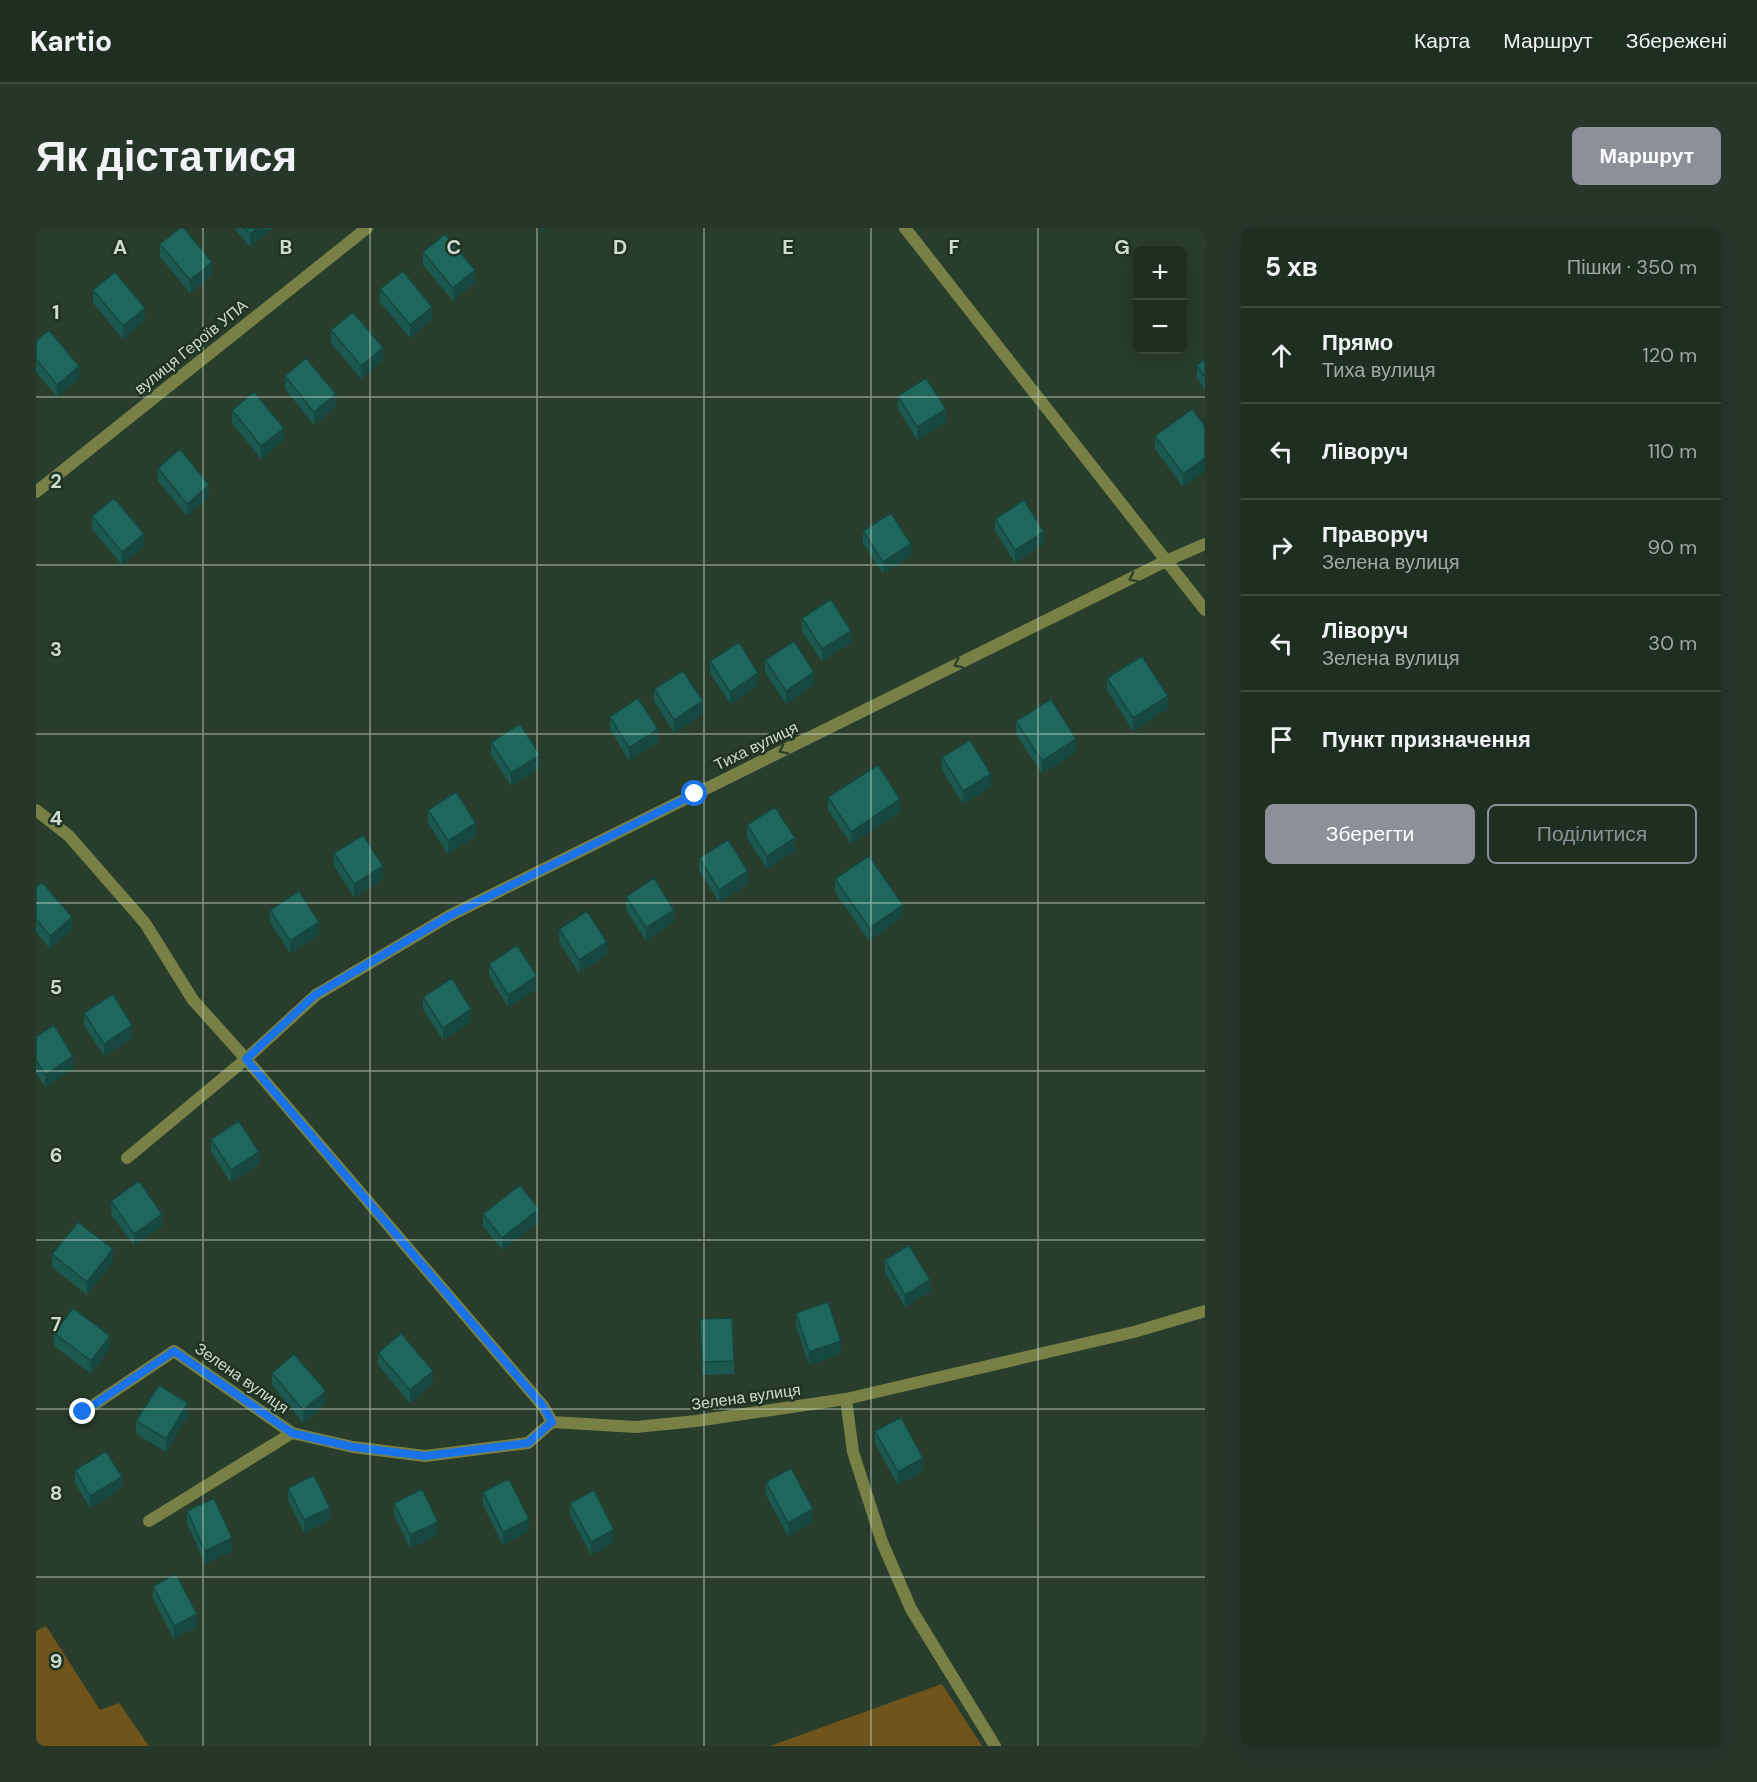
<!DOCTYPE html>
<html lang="uk">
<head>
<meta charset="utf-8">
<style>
  body { margin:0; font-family:"DM Sans",sans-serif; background:#263629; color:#f1f3f6 }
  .controls { position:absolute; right:18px; top:18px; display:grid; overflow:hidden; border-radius:9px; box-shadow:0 6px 24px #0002 }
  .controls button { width:54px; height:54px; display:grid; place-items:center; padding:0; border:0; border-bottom:2px solid #3c4a3e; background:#1e2e20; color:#f1f3f6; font:30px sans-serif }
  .stop { position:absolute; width:18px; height:18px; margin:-14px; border:4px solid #1a73e8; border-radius:50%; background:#fff }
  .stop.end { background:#1a73e8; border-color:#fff; box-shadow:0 2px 6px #0008 }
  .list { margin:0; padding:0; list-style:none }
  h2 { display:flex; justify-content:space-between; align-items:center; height:78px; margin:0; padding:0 24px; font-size:26px }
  h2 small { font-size:20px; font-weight:400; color:#a1a8a5 }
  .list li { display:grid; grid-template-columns:39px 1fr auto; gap:18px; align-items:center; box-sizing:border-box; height:96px; padding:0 24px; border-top:2px solid #3c4a3e }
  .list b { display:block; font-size:22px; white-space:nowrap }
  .list p { margin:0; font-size:20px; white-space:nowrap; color:#a1a8a5 }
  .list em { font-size:20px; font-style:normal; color:#a1a8a5 }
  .actions { display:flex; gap:12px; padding:18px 24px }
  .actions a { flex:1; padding:14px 0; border:2px solid #8c9099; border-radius:9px; text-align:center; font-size:21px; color:#8c9099 }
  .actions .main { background:#8c9099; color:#fff }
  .icon { flex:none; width:33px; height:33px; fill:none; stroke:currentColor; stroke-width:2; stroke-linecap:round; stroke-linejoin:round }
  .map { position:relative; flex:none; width:1169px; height:1518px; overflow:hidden; border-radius:9px }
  header { display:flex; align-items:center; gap:36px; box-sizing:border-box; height:84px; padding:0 30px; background:#1e2e20; border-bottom:2px solid #3c4a3e }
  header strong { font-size:28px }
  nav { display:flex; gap:33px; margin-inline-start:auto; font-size:21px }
  .intro { display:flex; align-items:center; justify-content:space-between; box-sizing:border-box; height:144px; padding:0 36px }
  h1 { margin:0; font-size:42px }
  .button { padding:15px 27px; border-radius:9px; background:#8c9099; color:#fff; font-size:21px; font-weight:700 }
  main { display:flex; gap:36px; padding:0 36px }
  aside { flex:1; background:#1e2e20; border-radius:9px; box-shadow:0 6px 24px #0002 }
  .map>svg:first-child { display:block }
</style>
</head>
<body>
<header>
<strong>Kartio</strong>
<nav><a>Карта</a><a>Маршрут</a><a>Збережені</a></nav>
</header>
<div class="intro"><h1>Як дістатися</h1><a class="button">Маршрут</a></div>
<main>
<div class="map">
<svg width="1169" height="1518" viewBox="0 0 1169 1518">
  <rect width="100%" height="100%" fill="#283d2b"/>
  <path fill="#6f541b" d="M10 1398 64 1482 83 1475 113 1518H0V1403Z
    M906 1456 946 1518H734Z"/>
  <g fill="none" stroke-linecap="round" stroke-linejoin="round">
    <path stroke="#788046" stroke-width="12" d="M869 0 1169 382
      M0 582 33 608 109 695 157 772 210 831 507 1178 516 1194
      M91 930 210 831 280 767 413 688 1130 333 1169 316
      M810 1171 817 1224 846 1314 875 1381 959 1518
      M47 1184 138 1123 256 1205
      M113 1293 256 1205 317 1219 389 1228 492 1215 516 1194 600 1199 660 1193 810 1171 1098 1104 1169 1083"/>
    <path stroke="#788046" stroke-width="12" d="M0 264 331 0"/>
  </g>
  <path fill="#1b584f" d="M198 0H236V1L214 19Z
    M124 16 176 47 154 65 124 29Z
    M387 24 439 54 417 73 387 37Z
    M344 61 396 91 374 110 344 74Z
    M57 62 109 92 87 111 57 75Z
    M295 102 347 132 325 151 295 115Z
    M0 113 43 151 21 169 0 144Z
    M1169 131V162L1161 150V137Z
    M249 148 300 178 278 197 249 161Z
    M862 168 910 194 881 212 862 181Z
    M196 182 248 212 225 231 196 195Z
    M1169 198 1147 259 1119 221V208Z
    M122 240 173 270 151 288 122 253Z
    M56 288 108 319 86 337 56 301Z
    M959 291 1008 316 979 335 959 303Z
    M827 303 875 328 847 346 827 315Z
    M766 390 815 415 786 434 766 403Z
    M729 432 778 457 750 476 729 444Z
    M674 433 722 458 694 476 674 445Z
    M1071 450 1132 481 1097 503 1071 462Z
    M618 461 667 486 638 505 618 473Z
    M574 489 622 514 593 533 574 501Z
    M980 493 1040 524 1006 546 980 506Z
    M455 514 504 540 475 558 455 527Z
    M906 529 955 559 927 576 906 542Z
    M792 569 864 584 815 616 792 582Z
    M392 582 440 608 412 626 392 595Z
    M711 597 759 623 731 641 711 610Z
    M298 625 347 651 318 669 298 638Z
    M663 630 712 656 683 674 663 643Z
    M799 651 867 689 833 713 799 664Z
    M0 659 36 702 14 721 0 704Z
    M590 669 638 694 610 713 590 682Z
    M234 682 283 707 254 725 234 694Z
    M523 701 571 727 543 745 523 714Z
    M453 736 501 761 472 779 453 748Z
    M387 769 435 794 407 812 387 781Z
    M48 785 96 810 68 828 48 797Z
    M0 809 37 841 9 859 0 845Z
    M175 911 223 936 195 955 175 924Z
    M75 973 126 999 98 1018 75 986Z
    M447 986 503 994 466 1022 447 998Z
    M16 1026 77 1034 51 1067 16 1039Z
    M849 1032 894 1064 869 1079 849 1045Z
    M760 1085 805 1126 773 1137 760 1098Z
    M664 1091 698 1133V1146L666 1147Z
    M18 1105 74 1120 55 1146 18 1118Z
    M342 1125 397 1155 374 1175 342 1137Z
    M236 1145 290 1176 267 1195 236 1157Z
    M152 1188 130 1224 100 1206V1193Z
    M839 1203 887 1243 862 1257 839 1216Z
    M39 1242 86 1261 54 1280 39 1255Z
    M730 1254 777 1294 752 1308 730 1267Z
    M252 1260 294 1292 268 1305 252 1272Z
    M447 1264 493 1303 467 1317 447 1277Z
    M358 1275 402 1307 374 1320 358 1287Z
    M534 1275 578 1314 555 1327 534 1287Z
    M151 1283 196 1323 169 1336 151 1295Z
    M117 1358 161 1399 138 1411 117 1371Z"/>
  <path fill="#164740" d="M221 0 236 1 214 19V6Z
    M505 0H511L505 5Z
    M176 34V47L154 65V52Z
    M439 42V54L417 73V60Z
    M396 79V91L374 110V97Z
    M109 80V92L87 111V98Z
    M347 120V132L325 151V138Z
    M43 138V151L21 169V157Z
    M300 166V178L278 197V184Z
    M910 181V194L881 212V199Z
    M248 200V212L225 231V218Z
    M1169 230V243L1147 259V246Z
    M173 257V270L151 288V276Z
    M1008 304V316L979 335V322Z
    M108 306V319L86 337V324Z
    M875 316V328L847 346V334Z
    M815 403V415L786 434V421Z
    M778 444V457L750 476V463Z
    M722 445V458L694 476V464Z
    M1132 468V481L1097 503V490Z
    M667 473V486L638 505V492Z
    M622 501V514L593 533V520Z
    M1040 511V524L1006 546V533Z
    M504 527V540L475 558V545Z
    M955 546V559L927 576V563Z
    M864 571V584L815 616V604Z
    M440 595V608L412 626V613Z
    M759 610V623L731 641V628Z
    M347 638V651L318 669V656Z
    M712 643V656L683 674V662Z
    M867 677V689L833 713V700Z
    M638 682V694L610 713V700Z
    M36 689V702L14 721V708Z
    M283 694V707L254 725V713Z
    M571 714V727L543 745V732Z
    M501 748V761L472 779V767Z
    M435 781V794L407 812V800Z
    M96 797V810L68 828V816Z
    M37 828V841L9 859V847Z
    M223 924V936L195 955V942Z
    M503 981V994L466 1022V1010Z
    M126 986V999L98 1018V1006Z
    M77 1021V1034L51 1067V1054Z
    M894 1052V1064L869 1079V1067Z
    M74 1108V1120L55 1146V1133Z
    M805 1113V1126L773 1137V1124Z
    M397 1143V1155L374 1175V1162Z
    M290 1163V1176L267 1195V1182Z
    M152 1175V1188L130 1224V1211Z
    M887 1230V1243L862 1257V1244Z
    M86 1249V1261L54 1280V1268Z
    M294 1280V1292L268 1305V1292Z
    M777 1281V1294L752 1308V1295Z
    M493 1291V1303L467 1317V1304Z
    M402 1294V1307L374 1320V1307Z
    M578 1302V1314L555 1327V1314Z
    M196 1310V1323L169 1336V1323Z
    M161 1386V1399L138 1411V1398Z"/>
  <path fill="#1f665c" stroke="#164740" stroke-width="1.5" d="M144 0H148L176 34 154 52 124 16Z
    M208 0H221L214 6Z
    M409 6 439 42 417 60 387 24Z
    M367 43 396 79 374 97 344 61Z
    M79 44 109 80 87 98 57 62Z
    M317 84 347 120 325 138 295 102Z
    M13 102 43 138 21 157 0 131V113Z
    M270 130 300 166 278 184 249 148Z
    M1169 131V149L1161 137Z
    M890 150 910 181 881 199 862 168Z
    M218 164 248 200 225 218 196 182Z
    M1156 181 1169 198V230L1147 246 1119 208Z
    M144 221 173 257 151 276 122 240Z
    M78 270 108 306 86 324 56 288Z
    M988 272 1008 304 979 322 959 291Z
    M855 285 875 316 847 334 827 303Z
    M795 371 815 403 786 421 766 390Z
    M758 413 778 444 750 463 729 432Z
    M703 414 722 445 694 464 674 433Z
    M1106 428 1132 468 1097 490 1071 450Z
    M647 443 667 473 638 492 618 461Z
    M602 470 622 501 593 520 574 489Z
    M1015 471 1040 511 1006 533 980 493Z
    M484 496 504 527 475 545 455 514Z
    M934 512 955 546 927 563 906 529Z
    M842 537 864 571 815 604 792 569Z
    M420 564 440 595 412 613 392 582Z
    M739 579 759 610 731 628 711 597Z
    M327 607 347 638 318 656 298 625Z
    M692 612 712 643 683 662 663 630Z
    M833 628 867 677 833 700 799 651Z
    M618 650 638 682 610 700 590 669Z
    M6 654 36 689 14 708 0 691V659Z
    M263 663 283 694 254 713 234 682Z
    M551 683 571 714 543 732 523 701Z
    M481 717 501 748 472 767 453 736Z
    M416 750 435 781 407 800 387 769Z
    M77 766 96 797 68 816 48 785Z
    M18 797 37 828 9 847 0 832V809Z
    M203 893 223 924 195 942 175 911Z
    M103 953 126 986 98 1006 75 973Z
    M484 957 503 981 466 1010 447 986Z
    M42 994 77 1021 51 1054 16 1026Z
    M873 1017 894 1052 869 1067 849 1032Z
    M792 1074 805 1113 773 1124 760 1085Z
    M37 1080 74 1108 55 1133 18 1105Z
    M696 1090 698 1133 666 1134 664 1091Z
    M365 1105 397 1143 374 1162 342 1125Z
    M258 1126 290 1163 267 1182 236 1145Z
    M123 1157 152 1175 130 1211 100 1193Z
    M865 1189 887 1230 862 1244 839 1203Z
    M70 1223 86 1249 54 1268 39 1242Z
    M755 1240 777 1281 752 1295 730 1254Z
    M278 1247 294 1280 268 1292 252 1260Z
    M473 1251 493 1291 467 1304 447 1264Z
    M386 1261 402 1294 374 1307 358 1275Z
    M558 1262 578 1302 555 1314 534 1275Z
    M178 1270 196 1310 169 1323 151 1283Z
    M140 1346 161 1386 138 1398 117 1358Z"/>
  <defs><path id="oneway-chevron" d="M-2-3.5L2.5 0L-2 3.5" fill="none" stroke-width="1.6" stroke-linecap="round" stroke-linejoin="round" transform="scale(1.5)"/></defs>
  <g stroke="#2c3f27">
    <use href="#oneway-chevron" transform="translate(1097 350) rotate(154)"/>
    <use href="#oneway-chevron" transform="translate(922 436) rotate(154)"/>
    <use href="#oneway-chevron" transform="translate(747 522) rotate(154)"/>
  </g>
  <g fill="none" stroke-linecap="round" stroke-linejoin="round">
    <path stroke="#1a73e8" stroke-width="8" d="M47 1184 138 1123 256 1205 317 1219 389 1228 492 1215 516 1194 507 1178 210 831 279 767 413 688 659 566"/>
  </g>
  <path fill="none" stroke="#cedbcf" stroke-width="1.5" stroke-opacity="0.55" d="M167 0V1518M334 0V1518M501 0V1518M668 0V1518M835 0V1518M1002 0V1518M0 169H1169M0 337H1169M0 506H1169M0 675H1169M0 843H1169M0 1012H1169M0 1181H1169M0 1349H1169"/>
  <g text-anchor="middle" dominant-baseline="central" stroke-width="5" stroke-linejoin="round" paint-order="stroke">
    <g font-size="16" fill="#cedbcf" stroke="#1e3321">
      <text transform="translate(155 119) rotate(-39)">вулиця Героїв УПА</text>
      <text transform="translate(720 518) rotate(-26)">Тиха вулиця</text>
      <text transform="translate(206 1150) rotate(35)">Зелена вулиця</text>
      <text transform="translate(710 1169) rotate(-8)">Зелена вулиця</text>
    </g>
  </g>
  <g font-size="20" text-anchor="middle" font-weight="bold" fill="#cedbcf" stroke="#1e3321" stroke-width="5" stroke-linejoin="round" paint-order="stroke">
    <text x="84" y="26">A</text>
    <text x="250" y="26">B</text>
    <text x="418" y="26">C</text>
    <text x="584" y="26">D</text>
    <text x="752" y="26">E</text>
    <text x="918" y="26">F</text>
    <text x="1086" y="26">G</text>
    <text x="20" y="91">1</text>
    <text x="20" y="260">2</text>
    <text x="20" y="428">3</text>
    <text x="20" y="597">4</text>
    <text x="20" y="766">5</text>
    <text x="20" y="934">6</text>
    <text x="20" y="1103">7</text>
    <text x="20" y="1272">8</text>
    <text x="20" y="1440">9</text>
  </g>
</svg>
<div class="controls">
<button>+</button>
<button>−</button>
</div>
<div class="stop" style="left:659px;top:566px"></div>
<div class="stop end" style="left:47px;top:1184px"></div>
</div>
<aside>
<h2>5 хв<small>Пішки · 350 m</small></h2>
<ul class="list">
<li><svg class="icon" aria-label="ahead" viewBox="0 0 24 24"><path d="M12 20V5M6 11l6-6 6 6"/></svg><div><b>Прямо</b><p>Тиха вулиця</p></div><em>120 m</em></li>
<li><svg class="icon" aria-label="left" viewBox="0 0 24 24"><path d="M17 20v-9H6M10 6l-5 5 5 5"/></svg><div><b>Ліворуч</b></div><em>110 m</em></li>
<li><svg class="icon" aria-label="right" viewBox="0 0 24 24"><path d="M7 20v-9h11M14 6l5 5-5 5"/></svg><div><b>Праворуч</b><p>Зелена вулиця</p></div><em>90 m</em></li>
<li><svg class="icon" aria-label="left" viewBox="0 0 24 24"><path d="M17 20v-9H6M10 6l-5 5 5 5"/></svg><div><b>Ліворуч</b><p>Зелена вулиця</p></div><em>30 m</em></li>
<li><svg class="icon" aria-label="arrive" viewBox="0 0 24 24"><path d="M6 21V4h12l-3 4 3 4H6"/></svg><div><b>Пункт призначення</b></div></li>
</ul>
<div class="actions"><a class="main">Зберегти</a><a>Поділитися</a></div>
</aside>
</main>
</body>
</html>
